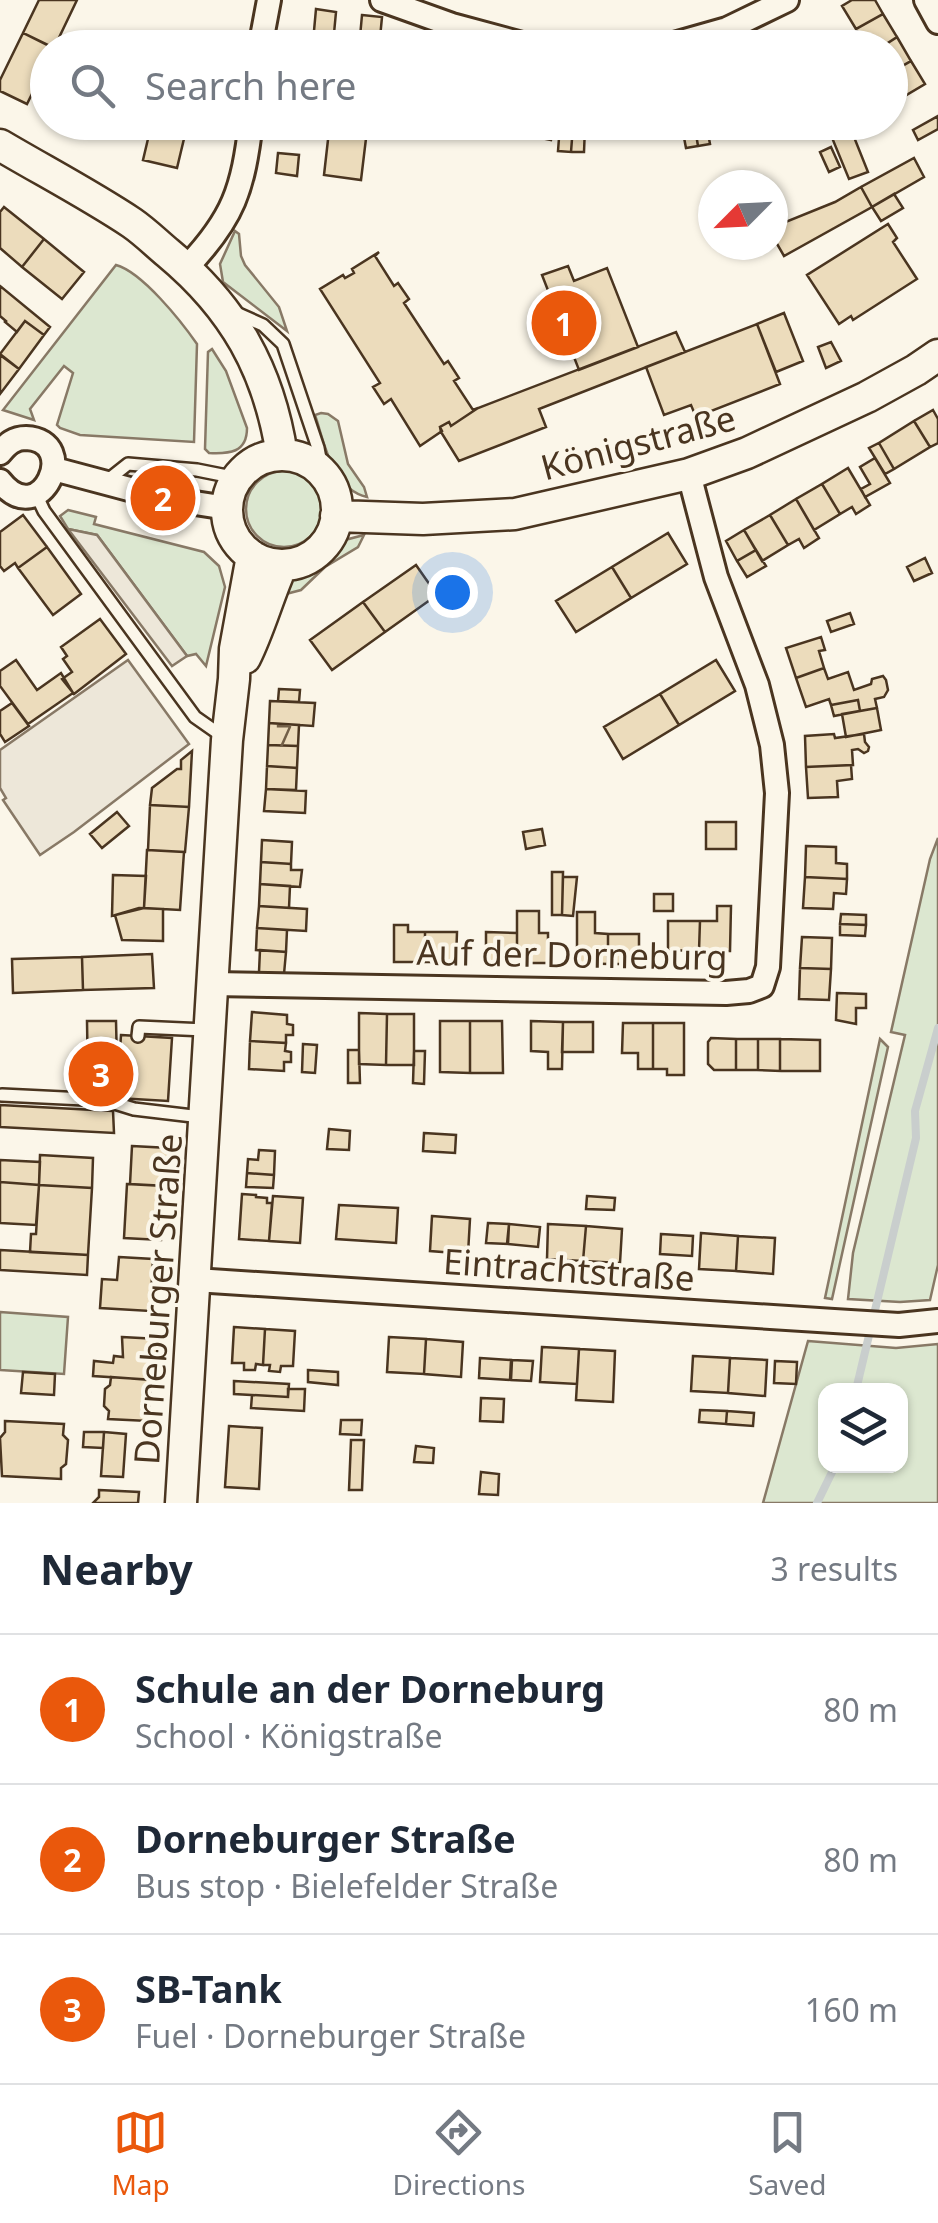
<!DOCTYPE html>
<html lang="en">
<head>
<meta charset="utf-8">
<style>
  body { margin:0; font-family:"Noto Sans",sans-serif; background:#f2f2f3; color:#1f2937 }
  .controls { position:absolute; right:30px; bottom:30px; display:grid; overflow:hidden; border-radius:20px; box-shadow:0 2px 8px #0004 }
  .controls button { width:90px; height:90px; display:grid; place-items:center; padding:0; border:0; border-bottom:2px solid #e0e1e3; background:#fff; color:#1f2937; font:50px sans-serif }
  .compass { position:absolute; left:698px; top:170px; width:90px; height:90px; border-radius:50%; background:#fff; box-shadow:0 2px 8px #0004; rotate:246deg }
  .you { position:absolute; left:452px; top:592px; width:35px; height:35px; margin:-25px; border:8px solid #fff; border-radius:50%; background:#1a73e8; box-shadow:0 0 0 15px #1a73e833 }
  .badge { display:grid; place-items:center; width:65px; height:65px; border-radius:50%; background:#ea580c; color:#fff; font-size:32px; font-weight:700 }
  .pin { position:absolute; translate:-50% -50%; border:5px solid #fff; box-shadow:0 2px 10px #0006 }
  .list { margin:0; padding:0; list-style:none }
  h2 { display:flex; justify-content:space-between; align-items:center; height:130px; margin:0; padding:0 40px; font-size:42px }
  h2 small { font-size:32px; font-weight:400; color:#747a83 }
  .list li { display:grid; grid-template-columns:65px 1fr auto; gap:30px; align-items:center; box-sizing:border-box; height:150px; padding:0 40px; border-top:2px solid #e0e1e3 }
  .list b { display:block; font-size:38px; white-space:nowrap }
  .list p { margin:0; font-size:32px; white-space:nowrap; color:#747a83 }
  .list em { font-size:32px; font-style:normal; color:#747a83 }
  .icon { flex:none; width:55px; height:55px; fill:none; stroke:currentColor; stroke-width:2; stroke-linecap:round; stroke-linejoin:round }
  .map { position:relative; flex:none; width:938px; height:1503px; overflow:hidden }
  .search { position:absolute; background:#fff; box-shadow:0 2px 8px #0004; left:30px; right:30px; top:30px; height:110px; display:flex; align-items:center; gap:25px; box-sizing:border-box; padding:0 35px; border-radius:55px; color:#747a83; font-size:38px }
  .sheet { height:580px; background:#fff }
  nav { display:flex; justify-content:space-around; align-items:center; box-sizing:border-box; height:140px; border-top:2px solid #e0e1e3; background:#fff; font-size:28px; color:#747a83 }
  nav a { display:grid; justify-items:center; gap:5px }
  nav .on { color:#ea580c }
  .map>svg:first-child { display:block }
</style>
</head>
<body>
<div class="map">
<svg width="938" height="1503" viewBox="0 0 938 1503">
  <rect width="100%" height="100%" fill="#fbf6e9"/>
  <path fill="#dce7d0" stroke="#887966" stroke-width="2.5" fill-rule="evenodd" d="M235 231 239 234 241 256 245 265 279 307 287 331 223 282 220 264Z
    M116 265C142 272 181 321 197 344L194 442 80 435 60 428 57 425 73 373 64 366 30 409 34 420 3 410Z
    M212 349 226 371 247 428C247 453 229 454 209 453L205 449 208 352Z
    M321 413 328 414 338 421 348 464 364 487 367 497C332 489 325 445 315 415Z
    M246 509a38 38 0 1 1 76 0a38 38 0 1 1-76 0Z
    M68 510 96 517 94 524 204 552 219 566 225 587 206 666 196 654 187 656 97 535 68 529 60 516Z
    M364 535 358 547 325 567 301 590 282 595 293 574 315 565 345 540Z
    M938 838V1265L930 1300 900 1302 848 1299 853 1253 905 1035 891 1032 930 859Z
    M880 1039 888 1047 832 1299 825 1298Z
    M0 1312 68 1317 64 1374 0 1370Z
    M808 1341 896 1348 938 1344V1503H763ZM826 1390H900V1466H826Z"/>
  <path fill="#ede7d9" stroke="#887966" stroke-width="2.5" d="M68 529 97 535 187 656 172 666Z
    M128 660 189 744 74 832 40 855 3 800 6 798 0 788V750Z"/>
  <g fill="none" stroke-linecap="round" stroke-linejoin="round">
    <path stroke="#c9cecd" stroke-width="8" d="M856 1390 916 1138 915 1111 938 1028
      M817 1503 835 1466"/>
  </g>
  <path fill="#ecdcbc" stroke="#4a3520" stroke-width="2.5" d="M39 0H77L54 48 23 33Z
    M852 0H875L883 14 856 29 842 6Z
    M316 9 336 12 333 44 313 42Z
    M883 14 897 37 880 48H867L856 29Z
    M362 15 382 17 379 48H359Z
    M23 33 53 48H48V61L27 104 0 91V80Z
    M897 37 911 61 890 73V48H880Z
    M911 61 925 84 898 100 890 87V73Z
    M938 116V129L918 140 913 130Z
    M152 122H188L177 168 143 160Z
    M330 122H368L361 180 324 175Z
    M497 122H525L522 137 495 132Z
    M556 122 551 140 536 137 539 125 525 123Z
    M681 122H694L698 146 686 148Z
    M694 122H706L710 144 698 146Z
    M841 122H848L868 172 849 179 828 128Z
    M560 125 573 126 571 152 558 151Z
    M573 126 585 127 584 152H571Z
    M831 147 840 167 829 172 820 152Z
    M278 153 299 155 297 176 276 173Z
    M914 158 924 177 872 207 861 187Z
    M861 187 872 207 784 256 773 237V227L835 202Z
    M894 194 903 208 881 221 872 207Z
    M4 207 44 239 22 267 0 248V212Z
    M888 224 897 238 893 242 917 279 853 320 851 316 839 324 807 275Z
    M44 239 84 272 62 299 22 267Z
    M379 252 375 256 394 286 398 283 409 299 404 303 444 364 448 361 459 378 454 381 473 410 478 408 451 426 449 422 440 427 442 431 420 446 391 399 384 404 373 387 380 383 320 289 343 275 345 278 354 273 352 269Z
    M568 266 574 281 607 268 638 347 579 370 542 275Z
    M0 286 50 327 44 335 25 321 17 332 5 322 6 321 0 316Z
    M784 313 803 361 776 372 757 324Z
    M25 321 44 335 19 369 0 354Z
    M757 324 780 384 696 417 691 405 664 415 646 367Z
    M676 332 685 352 539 409 546 427 459 461 441 432 440 427 449 422 451 426 478 408Z
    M831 342 841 361 826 368 818 347Z
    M0 355 19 369 0 394Z
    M933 410 938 419V443L930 447 914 421Z
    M914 421 930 447 894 469 879 443Z
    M879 443 894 469 885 474 869 448Z
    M875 458 890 483 865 497 861 489 870 484 860 467Z
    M848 468 870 505 856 514 852 507 840 514 822 484Z
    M822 484 840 514 814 530 796 499Z
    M796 499 819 538 804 548 799 539 788 545 770 515Z
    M23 515 47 547 18 568 15 563 4 571 0 566V532Z
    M770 515 788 545 762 561 744 530Z
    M744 530 756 550 737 561 726 541Z
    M668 533 687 564 631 598 612 567Z
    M47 547 81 594 53 615 18 568Z
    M756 550 766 566 747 577 737 561Z
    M925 558 932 573 914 581 907 567Z
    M416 565 437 595 385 632 363 602Z
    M612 567 631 598 576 632 556 601Z
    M363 602 385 632 332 670 310 640Z
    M850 613 854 624 831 632 827 621Z
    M100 619 126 654 74 694 62 679 72 672 63 659 67 656 61 647Z
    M821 637 825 650 819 651 824 668 796 678 786 648Z
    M16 660 37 690 61 673 73 693 28 724 0 686V671Z
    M716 660 735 691 679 725 660 694Z
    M824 668 828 679 848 672 854 690 871 684 872 679 883 676 886 680 888 690 884 697 875 699 877 708 860 711 858 700 831 705 829 699 806 707 796 678Z
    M279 689 300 690 299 702 278 701Z
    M660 694 679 725 623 759 604 727Z
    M858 700 860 711 834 716 831 705Z
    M270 701 315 703 313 726 269 723Z
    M12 703 29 726 5 742 0 734V711Z
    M877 708 881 730 846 737 842 714Z
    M269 723 299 725 298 746 268 745Z
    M834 734 835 738 864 734 865 742 869 747 868 751 864 753 858 749 852 750 853 765 806 767 805 736Z
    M268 745 298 746 297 768 267 766Z
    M192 751 189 807 150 805 152 788 177 769H181V760Z
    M851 765 852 779 837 781 838 797 808 798 806 767Z
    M267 766 297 768 296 790 266 789Z
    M266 789 306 791 305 813 264 811Z
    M150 805 189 807 185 852 148 850Z
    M117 812 129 826 102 848 90 834Z
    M706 822H736V849H706Z
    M542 829 545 845 526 849 523 832Z
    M262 840 292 842 291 864 261 862Z
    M806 846 836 847V863L847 864V879L805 877Z
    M147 850 184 852 180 910 144 908Z
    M261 862 291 864V870H302L300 887 260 884Z
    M552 872H563L562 915H552Z
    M113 875 146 876 144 908 112 916Z
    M563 877H577L573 916 562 915Z
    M805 877 847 879 846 894 834 893 833 909 803 908Z
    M260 884 290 886 289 908 259 906Z
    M654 894H673V911H654Z
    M259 906 307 909 306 931 257 928Z
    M717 906H731L730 951H699L700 921H717Z
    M139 908 163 909V941L122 940 115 915Z
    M517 911H539V933H548V963H517Z
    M577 912H595V933L608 934V964L577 963Z
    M841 914 866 915V925L840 924Z
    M668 921H700L699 951 668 950Z
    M840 924 866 925 865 936 840 935Z
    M394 925H408V932H425V962H394Z
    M257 928 287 930 286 952 256 950Z
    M425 932H457L456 962H425Z
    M486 932 517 933V963L486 962Z
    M608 934H639V964H608Z
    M802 937 832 938 831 969 800 968Z
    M260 950 286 952 284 974 259 972Z
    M152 954 154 988 83 990 82 957Z
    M82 957 83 990 13 993 12 959Z
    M800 968 831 969 829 1000 799 999Z
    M837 993 866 994V1008H856V1024L836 1020Z
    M252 1012 287 1015V1024L293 1025V1035H286V1043L250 1041Z
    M359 1013 387 1014 386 1065 359 1064Z
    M387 1014H414V1065H386Z
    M87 1021H116L117 1063H124V1084L88 1085Z
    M440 1021H470V1073L440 1072Z
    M470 1021H502L503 1073H470Z
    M531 1021 563 1022 562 1069H548V1052L531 1051Z
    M563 1022H593V1052H562Z
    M623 1023H653V1069H638V1053H622Z
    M653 1023H684V1075H667V1069H653Z
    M121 1035 172 1038 168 1101 117 1098Z
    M711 1038 736 1039V1070H714L708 1064V1042Z
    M736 1039H758V1070H736Z
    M758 1039H780V1071L758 1070Z
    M780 1039 820 1040V1071H780Z
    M250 1041 286 1043 285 1051 291 1052V1062H284V1071L249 1069Z
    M303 1044 317 1045 315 1073 302 1072Z
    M348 1050H359L360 1083H348Z
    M414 1051H425L424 1084 413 1083Z
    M0 1105 113 1111 114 1133 0 1127Z
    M329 1129 350 1131 349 1150 327 1149Z
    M424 1133 456 1135 455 1153 423 1151Z
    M132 1146 169 1148 167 1186 130 1184Z
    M259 1150 275 1151 274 1175 247 1173 248 1159 258 1160Z
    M40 1155 93 1158 92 1188 39 1185Z
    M0 1160 40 1162 39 1185 0 1182Z
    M247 1173 274 1175 273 1188 246 1187Z
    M0 1182 39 1185 36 1225 0 1223Z
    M127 1184 164 1186 161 1240 124 1238Z
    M39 1185 92 1188 88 1255 30 1252 31 1234H36Z
    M242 1194 256 1195V1197L267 1198V1203H272L269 1241 239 1239Z
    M273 1196 303 1198 300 1243 269 1241Z
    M587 1196 615 1198 614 1210 586 1209Z
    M339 1205 398 1208 396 1243 336 1239Z
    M432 1216 470 1219 468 1254 430 1251Z
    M488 1223 509 1224 508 1244 486 1243Z
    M509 1224 540 1227 538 1247 507 1244Z
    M548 1224 586 1226 583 1261 547 1259Z
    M586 1226 622 1229 620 1263 583 1261Z
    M701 1233 738 1236 736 1271 699 1269Z
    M661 1234 693 1236 692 1256 660 1254Z
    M738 1236 775 1238 773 1274 736 1271Z
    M0 1250 88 1255 87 1275 0 1270Z
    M119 1257 153 1259 150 1311 100 1308 102 1279 117 1280Z
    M234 1327 265 1329 263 1365 256 1364 255 1370H244V1363H232Z
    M265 1329 295 1331 293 1366H281L280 1372 269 1371 270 1365H263Z
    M122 1337 158 1339 155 1380 93 1376 94 1361 113 1363 114 1356 123 1357Z
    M389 1337 426 1339 424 1374 387 1372Z
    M426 1339 463 1342 461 1377 424 1374Z
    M542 1347 579 1349 577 1384 540 1382Z
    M579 1349 615 1351 613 1402 576 1400Z
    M693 1356 730 1358 728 1393 691 1391Z
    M480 1358 511 1360 510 1380 479 1378Z
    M730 1358 767 1360 765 1396 728 1393Z
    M512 1360 533 1361 531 1381 511 1380Z
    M775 1361 797 1362 796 1384 774 1383Z
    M308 1370 338 1372V1385L308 1382Z
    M23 1372 55 1374 54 1395 21 1393Z
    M111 1377 151 1380 148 1421 108 1419 109 1411 104 1406 105 1389 110 1385Z
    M234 1381 289 1384 288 1397 234 1394Z
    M288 1389H305L304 1411 251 1408 252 1395 288 1397Z
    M481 1398 504 1399 503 1422 480 1421Z
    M700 1410 727 1411 726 1424 699 1422Z
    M727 1411 754 1413 753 1426 726 1424Z
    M341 1420H362L361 1435 340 1434Z
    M5 1421 64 1424 63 1435 68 1440 66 1464 61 1468V1479L2 1476 0 1438 5 1432Z
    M229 1426 262 1428 259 1489 225 1487Z
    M84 1432H104L103 1448 83 1447Z
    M104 1432 126 1434 123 1477 101 1476Z
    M351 1440H364L362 1490H349Z
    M416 1446 434 1448 433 1463 414 1462Z
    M481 1472 499 1474 498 1495 479 1494Z
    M99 1490 139 1492 138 1503H93L99 1497Z"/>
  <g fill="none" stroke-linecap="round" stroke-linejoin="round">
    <defs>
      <path id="lane" d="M234 312 263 325 283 344 318 448 323 474
        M104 483 128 464 197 470 237 478
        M36 494 44 511 195 717 225 738
        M138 1036 139 1027 205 1030
        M2 1095 105 1100 134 1109 201 1117"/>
      <path id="street" d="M382 0 452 25 537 48
        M926 0 938 22
        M260 48 269 0
        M660 48 727 29 787 0
        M186 268C234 218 243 189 251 122
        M0 453C7 444 14 438 26 438 82 440 41 533 0 481
        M54 469 163 498 227 508
        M213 984 726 993 749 991 762 986 768 967 777 793 772 745 757 685 716 577 689 474
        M195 1280 834 1321 899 1325 938 1321"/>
      <path id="secondary" d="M0 145C44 171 90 195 132 223 145 232 156 243 168 253 234 308 269 370 282 455
        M227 510a55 55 0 1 1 110 0a55 55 0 1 1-110 0Z
        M336 516 423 519 515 514 689 474 747 453 867 397 916 370 938 355
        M245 658C260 628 268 596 282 565
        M181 1503 227 740 234 679 235 649 252 556"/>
    </defs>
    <use href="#lane" stroke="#4a3520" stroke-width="16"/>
    <use href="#street" stroke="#4a3520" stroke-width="28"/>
    <use href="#secondary" stroke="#4a3520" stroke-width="35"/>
    <use href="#lane" stroke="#fbf6e9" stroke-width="11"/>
    <use href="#street" stroke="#fbf6e9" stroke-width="22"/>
    <use href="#secondary" stroke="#fbf6e9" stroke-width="30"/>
  </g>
  <g text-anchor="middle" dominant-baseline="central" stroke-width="8" stroke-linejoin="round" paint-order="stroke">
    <g font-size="30" fill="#725f47">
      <text x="284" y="735">7</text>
    </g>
    <g font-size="35" fill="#4a3520" stroke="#fbf6e9">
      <text transform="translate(638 442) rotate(-15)">Königstraße</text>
      <text transform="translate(572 954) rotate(1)">Auf der Dorneburg</text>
      <text transform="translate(569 1269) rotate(4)">Eintrachtstraße</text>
      <text transform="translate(157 1299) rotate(-86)">Dorneburger Straße</text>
    </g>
  </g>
</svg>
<div class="controls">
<button><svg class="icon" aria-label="layers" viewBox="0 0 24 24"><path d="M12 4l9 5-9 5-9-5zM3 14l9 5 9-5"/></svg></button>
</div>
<svg class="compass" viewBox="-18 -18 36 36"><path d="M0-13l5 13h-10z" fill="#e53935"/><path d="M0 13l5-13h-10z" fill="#747a83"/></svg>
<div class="you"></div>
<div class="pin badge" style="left:564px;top:323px">1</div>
<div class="pin badge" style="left:163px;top:498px">2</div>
<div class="pin badge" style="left:101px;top:1074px">3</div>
<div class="search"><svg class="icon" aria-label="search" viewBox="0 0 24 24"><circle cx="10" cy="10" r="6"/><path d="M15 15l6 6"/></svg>Search here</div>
</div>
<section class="sheet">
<h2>Nearby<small>3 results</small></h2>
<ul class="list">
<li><span class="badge">1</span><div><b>Schule an der Dorneburg</b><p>School · Königstraße</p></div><em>80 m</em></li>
<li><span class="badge">2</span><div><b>Dorneburger Straße</b><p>Bus stop · Bielefelder Straße</p></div><em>80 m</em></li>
<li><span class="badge">3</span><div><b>SB-Tank</b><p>Fuel · Dorneburger Straße</p></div><em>160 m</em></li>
</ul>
</section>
<nav>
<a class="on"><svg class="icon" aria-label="map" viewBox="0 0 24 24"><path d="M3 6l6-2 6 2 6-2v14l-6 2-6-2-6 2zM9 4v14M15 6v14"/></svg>Map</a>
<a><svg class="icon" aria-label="directions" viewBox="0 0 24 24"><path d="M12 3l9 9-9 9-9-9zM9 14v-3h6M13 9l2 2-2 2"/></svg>Directions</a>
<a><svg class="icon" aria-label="saved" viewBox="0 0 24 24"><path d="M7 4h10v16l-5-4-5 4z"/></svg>Saved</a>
</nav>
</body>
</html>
